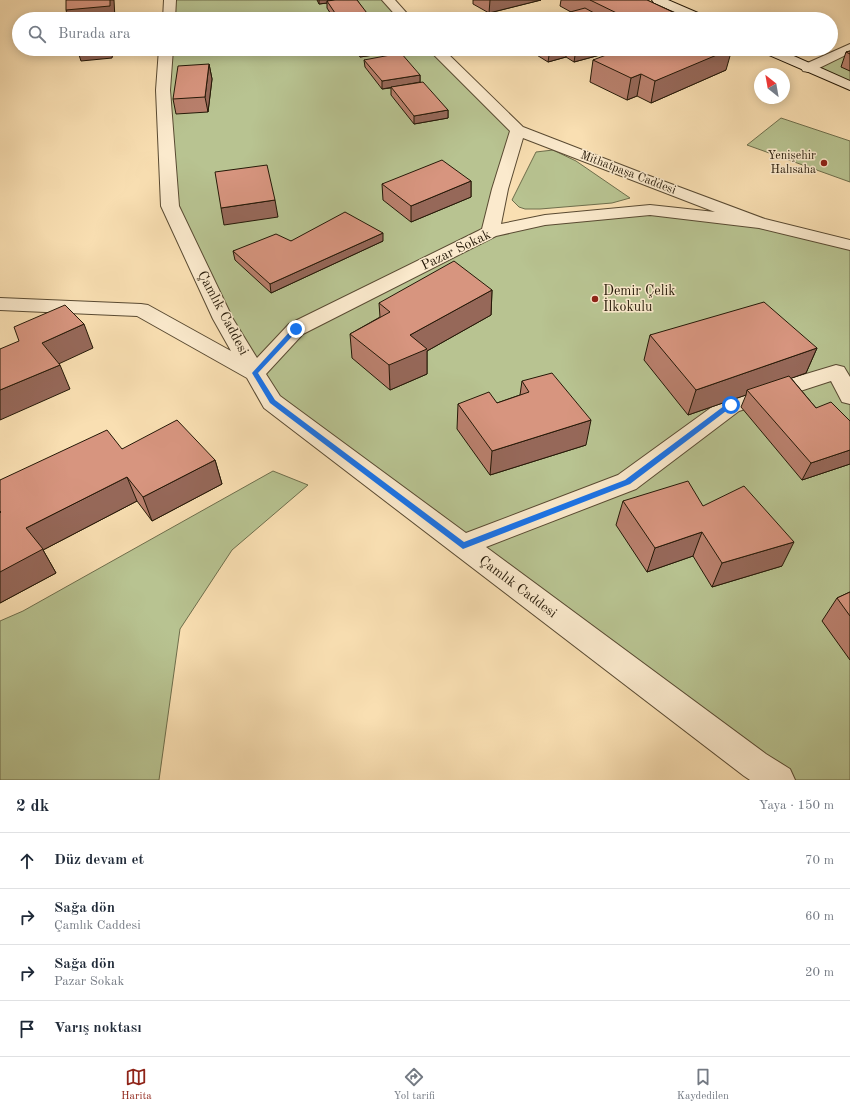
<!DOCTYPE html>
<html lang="tr">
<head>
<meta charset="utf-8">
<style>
  body { margin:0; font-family:"Old Standard TT",serif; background:#f2f2f3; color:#1f2937 }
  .compass { position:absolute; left:754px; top:68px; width:36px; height:36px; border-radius:50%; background:#fff; box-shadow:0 2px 10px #0003; rotate:329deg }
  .stop { position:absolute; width:12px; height:12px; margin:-9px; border:3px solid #1a73e8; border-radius:50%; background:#fff }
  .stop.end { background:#1a73e8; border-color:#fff; box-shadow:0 1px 4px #0008 }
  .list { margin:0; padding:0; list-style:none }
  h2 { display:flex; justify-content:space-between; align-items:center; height:52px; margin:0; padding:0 16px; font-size:17px }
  h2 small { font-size:13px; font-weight:400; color:#747a83 }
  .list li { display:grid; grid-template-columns:26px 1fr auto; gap:12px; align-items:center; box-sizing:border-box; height:56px; padding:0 16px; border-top:1px solid #e0e1e3 }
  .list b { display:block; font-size:15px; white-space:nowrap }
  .list p { margin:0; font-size:13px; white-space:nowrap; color:#747a83 }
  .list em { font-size:13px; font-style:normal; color:#747a83 }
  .icon { flex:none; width:22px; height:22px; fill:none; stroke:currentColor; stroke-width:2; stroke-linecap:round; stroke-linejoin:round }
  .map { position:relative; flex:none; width:850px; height:780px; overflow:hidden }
  .search { position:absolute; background:#fff; box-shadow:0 2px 10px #0003; left:12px; right:12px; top:12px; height:44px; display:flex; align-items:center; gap:10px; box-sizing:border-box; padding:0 14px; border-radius:22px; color:#747a83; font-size:15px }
  .sheet { height:276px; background:#fff }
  nav { display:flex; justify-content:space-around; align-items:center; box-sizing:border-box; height:56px; border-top:1px solid #e0e1e3; background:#fff; font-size:11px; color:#747a83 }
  nav a { display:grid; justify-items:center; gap:2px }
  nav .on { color:#8f2418 }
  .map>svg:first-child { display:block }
</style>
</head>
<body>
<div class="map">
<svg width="850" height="780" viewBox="0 0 850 780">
  <rect width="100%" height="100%" fill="#f9dfb2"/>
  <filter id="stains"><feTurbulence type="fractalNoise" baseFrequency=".005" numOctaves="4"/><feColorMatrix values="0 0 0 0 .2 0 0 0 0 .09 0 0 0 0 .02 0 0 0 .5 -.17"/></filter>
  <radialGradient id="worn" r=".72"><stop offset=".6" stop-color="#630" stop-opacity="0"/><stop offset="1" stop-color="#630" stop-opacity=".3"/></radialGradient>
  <path fill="#b8c391" stroke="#6e6e4c" d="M170 0H389L407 19H169Z
    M850 48V86L808 68Z
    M166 49H437L518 130 490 231 650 210 759 223 850 245V780H779L272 402 170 206Z
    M781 118 850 141V182L747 145Z
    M553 150 576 161 630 198 612 203 540 209H525L519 207 512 200 536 152Z
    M273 471 308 485 232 550 180 629 159 780H0V621L23 611Z"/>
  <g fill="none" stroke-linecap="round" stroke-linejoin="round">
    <defs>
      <path id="street" d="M164 0H176L175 19H163Z
        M382 0H395L412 19H399Z
        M850 44V53L813 71 808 72 803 71 801 68 803 65Z
        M159 49H173L170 90 179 206 233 319 257 358 289 324 482 229 492 189 510 131 428 49H443L523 127 647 175 765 219 850 240V250L759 228 650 215 545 225 496 236 303 334 266 374 280 396 466 533 618 475 723 399 836 365 844 367 850 377V404L842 402 831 381 739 411 636 489 486 547 766 754 790 769 795 780H750L744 776 264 408 247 378 137 316 0 310V298L141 304 148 305 231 351 213 319 161 206 156 90ZM523 138 715 212 650 205 545 215 501 224 508 189Z"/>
      <path id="secondary" d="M652 0H668L705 16 707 19H691L654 3Z
        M760 49H778L850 81V90L762 52Z"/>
    </defs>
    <use href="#street" stroke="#594a32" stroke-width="2"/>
    <use href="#secondary" stroke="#241807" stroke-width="2"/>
    <use href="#street" fill="#fbeacd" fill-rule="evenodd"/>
    <use href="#secondary" fill="#fbeacd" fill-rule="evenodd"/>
  </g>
  <path fill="#b9806d" stroke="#241807" d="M317 0H357L370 19H334L327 8V3L319 4Z
    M473 0H541L489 13 473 4Z
    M561 0H647L677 14 676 19H544L571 12 560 6Z
    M354 49H394V52L360 57Z
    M527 49H611V52L574 62 566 57 548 62Z
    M850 51V71L841 67 846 52Z
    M364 60 420 75V82L448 110V118L414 124 391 95V88L382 89 365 67Z
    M593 60 726 70 651 103 637 96 627 100 590 82Z
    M209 64 212 79 208 112 176 114 173 99Z
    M471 181V197L411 222 383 200 382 184Z
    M291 241H383L271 293 235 260 233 251Z
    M492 290 491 315 427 351V374L390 390 352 358 350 334 380 317 379 303Z
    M650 335 817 348 806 373 791 378 816 408 850 421V464L802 480 741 407 746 395 688 415 644 360Z
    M522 381 586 445 490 475 457 429 458 404 497 403 520 395Z
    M122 449 215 460 222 484 152 521 137 501 43 550 56 573 0 603V511Z
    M623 501 703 506 782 566 712 587 693 556 647 572 616 525Z
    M850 592V660L822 621 837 598Z"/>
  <path fill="#966859" stroke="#241807" d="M110 0H114L115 19H68L66 10Z
    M319 0H349L327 1V3L319 4Z
    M490 0H541L489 13Z
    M677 14 676 19H660Z
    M370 17V19H355Z
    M77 49H114L112 58 81 61Z
    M365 49H394V52L360 57V50Z
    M550 49H567L566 57 548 62Z
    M576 49H611V52L574 62Z
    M720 49H732L726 70 651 103 655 81Z
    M209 64 212 79 208 112 205 97Z
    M641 74 637 96 627 100 631 78Z
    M420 75V82L382 89V81Z
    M448 110V118L414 124V116Z
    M471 181V197L411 222V206Z
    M275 200 278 217 224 225 221 208Z
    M383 233V241L271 293 270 284Z
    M492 290 491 315 427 351V374L390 390 389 365 410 335Z
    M84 324 93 348 52 367 42 343Z
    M817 348 806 373 750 393 747 390 746 395 688 415 696 390Z
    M60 365 70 389 0 420V390Z
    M591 420 586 445 490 475 492 451Z
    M850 450V464L802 480 811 463Z
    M215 460 222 484 152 521 143 497Z
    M127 477 137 501 43 550 56 573 0 603V572L26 528Z
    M702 532 693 556 647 572 655 548Z
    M794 542 782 566 712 587 722 563Z"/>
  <path fill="#d7957f" stroke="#241807" d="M66 0H110V6L66 10Z
    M335 0H357L370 17 355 19H339L327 1Z
    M590 0H647L677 14 660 19H629Z
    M585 8 605 19H544Z
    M622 49H731L655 81 641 74 631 78 593 60Z
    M850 51V54L846 52Z
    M401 53 420 75 382 81 364 60Z
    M209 64 205 97 173 99 178 66Z
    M423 82 448 110 414 116 391 87Z
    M442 160 471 181 411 206 382 184Z
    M267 165 275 200 221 208 215 172Z
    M345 212 383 233 270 284 233 251 276 234 291 241Z
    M454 261 492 290 410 335 427 349 389 365 350 334 390 312 379 303Z
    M764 302 817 348 696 390 650 335Z
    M65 305 84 324 42 343 60 365 0 390V349L19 341 14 327Z
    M552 373 591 420 492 451 458 404 489 392 497 403 529 392 522 381Z
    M789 376 816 408 831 402 850 421V450L811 463 747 390Z
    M177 420 215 460 143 497 127 477 26 528 43 549 0 572V513L1 512 0 511V480L107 430 122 449Z
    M688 481 703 506 744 486 794 542 722 563 702 532 655 548 623 501Z
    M850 592V616L837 598Z"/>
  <path fill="#1a73e8" d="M293 328 299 329 258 373 275 400 464 542 625 480 728 403H733L734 405 630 484 463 549 270 403 252 373Z"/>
  <g fill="#8f2418" stroke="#fbeacd" stroke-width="1.5">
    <circle cx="824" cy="163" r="4"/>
    <circle cx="595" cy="299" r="4"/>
  </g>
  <g text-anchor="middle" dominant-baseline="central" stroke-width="3" stroke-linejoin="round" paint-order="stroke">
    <g font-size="12" fill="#241807" stroke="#fbeacd" text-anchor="end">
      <text x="816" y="156">Yenişehir<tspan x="816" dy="14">Halısaha</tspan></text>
    </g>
    <g font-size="12" fill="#241807" stroke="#fbeacd">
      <text transform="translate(628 173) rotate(21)">Mithatpaşa Caddesi</text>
    </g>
    <g font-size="14" fill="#241807" stroke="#fbeacd">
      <text transform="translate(456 250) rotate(-26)">Pazar Sokak</text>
      <text transform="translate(223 313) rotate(62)">Çamlık Caddesi</text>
      <text transform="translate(518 587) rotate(37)">Çamlık Caddesi</text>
    </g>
    <g font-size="14" fill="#241807" stroke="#fbeacd" text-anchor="start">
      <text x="603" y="291">Demir Çelik<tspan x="603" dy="16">İlkokulu</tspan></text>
    </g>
  </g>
  <rect width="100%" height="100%" filter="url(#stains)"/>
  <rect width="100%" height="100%" fill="url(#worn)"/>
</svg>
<svg class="compass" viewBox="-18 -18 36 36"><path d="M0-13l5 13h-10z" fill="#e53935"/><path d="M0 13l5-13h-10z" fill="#747a83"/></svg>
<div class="stop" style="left:731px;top:405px"></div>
<div class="stop end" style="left:296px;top:329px"></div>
<div class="search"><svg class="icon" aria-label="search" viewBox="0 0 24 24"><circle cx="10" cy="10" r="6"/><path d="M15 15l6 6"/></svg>Burada ara</div>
</div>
<section class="sheet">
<h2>2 dk<small>Yaya · 150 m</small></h2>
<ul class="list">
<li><svg class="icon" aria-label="ahead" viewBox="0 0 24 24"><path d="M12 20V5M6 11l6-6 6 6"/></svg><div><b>Düz devam et</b></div><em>70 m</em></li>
<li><svg class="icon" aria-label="right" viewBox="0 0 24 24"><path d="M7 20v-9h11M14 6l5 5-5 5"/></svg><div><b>Sağa dön</b><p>Çamlık Caddesi</p></div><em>60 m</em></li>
<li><svg class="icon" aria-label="right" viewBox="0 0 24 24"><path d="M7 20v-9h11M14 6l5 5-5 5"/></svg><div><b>Sağa dön</b><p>Pazar Sokak</p></div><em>20 m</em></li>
<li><svg class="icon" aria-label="arrive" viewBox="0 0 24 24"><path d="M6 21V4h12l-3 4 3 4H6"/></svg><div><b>Varış noktası</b></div></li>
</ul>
</section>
<nav>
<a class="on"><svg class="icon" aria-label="map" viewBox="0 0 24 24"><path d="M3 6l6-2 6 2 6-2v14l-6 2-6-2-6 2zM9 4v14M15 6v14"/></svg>Harita</a>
<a><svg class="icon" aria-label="directions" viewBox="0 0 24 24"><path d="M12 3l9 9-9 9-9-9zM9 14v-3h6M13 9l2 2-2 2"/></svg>Yol tarifi</a>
<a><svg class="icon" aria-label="saved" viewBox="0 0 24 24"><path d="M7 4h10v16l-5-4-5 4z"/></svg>Kaydedilen</a>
</nav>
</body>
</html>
